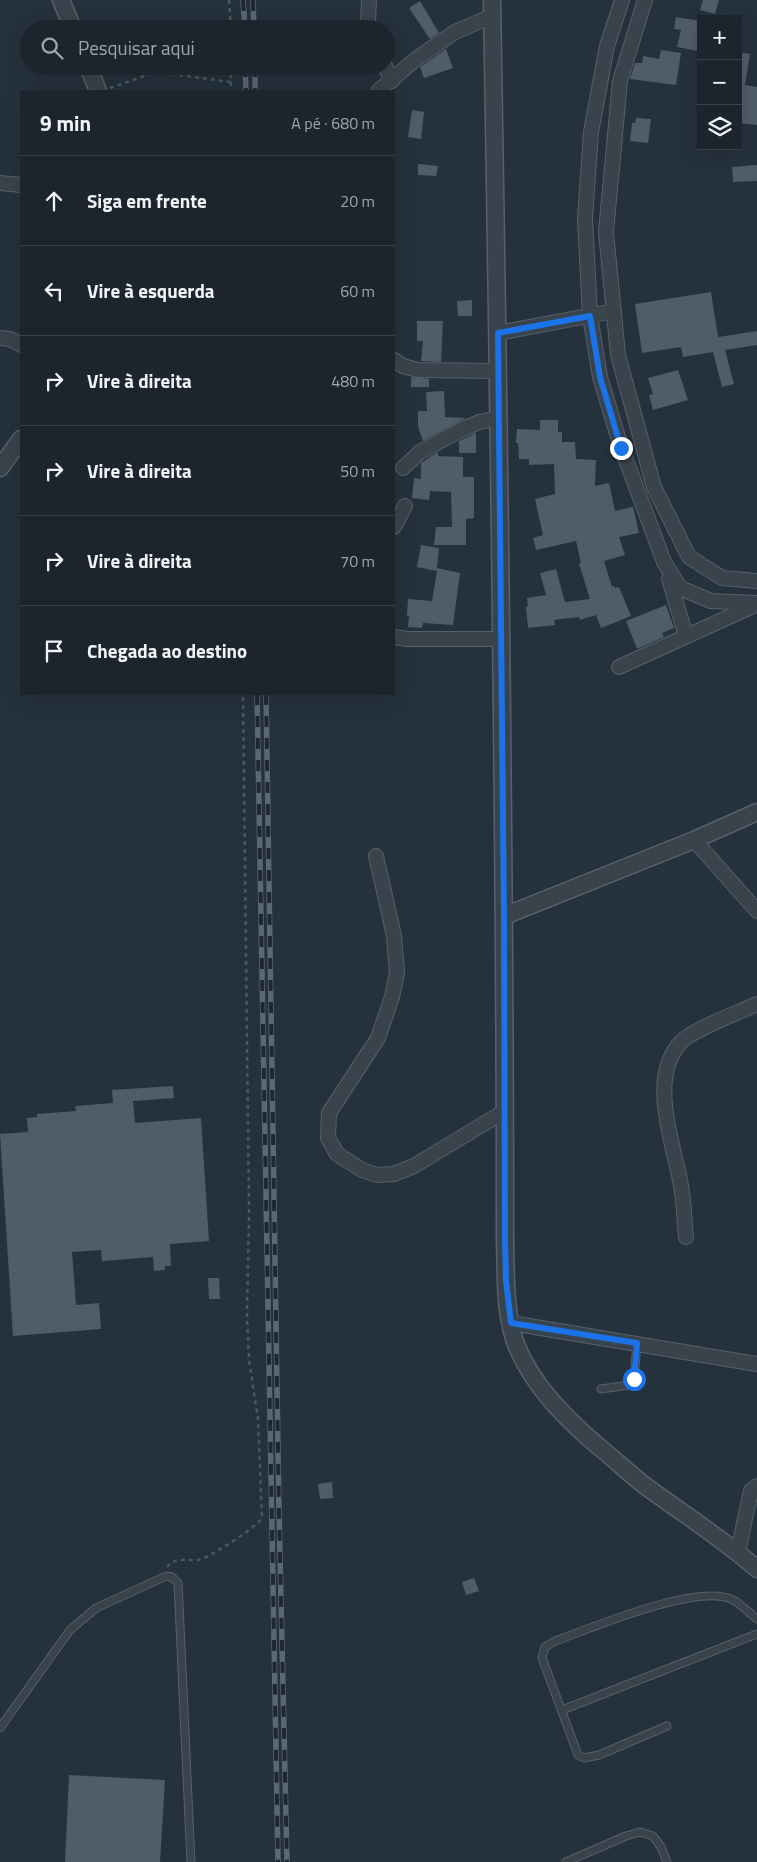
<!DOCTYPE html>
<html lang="pt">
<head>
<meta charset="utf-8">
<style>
  body { margin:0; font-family:"Titillium Web",sans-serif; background:#252d35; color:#f1f3f6 }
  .controls { position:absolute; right:15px; top:15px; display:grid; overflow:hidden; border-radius:0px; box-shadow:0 5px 20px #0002 }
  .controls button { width:45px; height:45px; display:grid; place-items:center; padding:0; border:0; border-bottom:1px solid #3a4249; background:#1c252d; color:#f1f3f6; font:25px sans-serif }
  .stop { position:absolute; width:15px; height:15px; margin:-11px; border:4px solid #1a73e8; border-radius:50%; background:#fff }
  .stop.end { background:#1a73e8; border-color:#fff; box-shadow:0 1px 5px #0008 }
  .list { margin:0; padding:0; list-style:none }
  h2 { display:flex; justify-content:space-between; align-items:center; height:65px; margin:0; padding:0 20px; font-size:21px }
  h2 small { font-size:16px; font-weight:400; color:#a0a5aa }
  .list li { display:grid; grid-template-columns:32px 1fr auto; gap:15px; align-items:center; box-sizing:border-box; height:90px; padding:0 20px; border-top:1px solid #3a4249 }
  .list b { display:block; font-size:19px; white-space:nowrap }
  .list em { font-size:16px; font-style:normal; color:#a0a5aa }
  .icon { flex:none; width:28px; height:28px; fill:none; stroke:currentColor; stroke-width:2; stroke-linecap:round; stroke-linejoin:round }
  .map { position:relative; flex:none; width:757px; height:1862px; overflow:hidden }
  .search { position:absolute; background:#1c252d; box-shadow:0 5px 20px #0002; left:20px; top:20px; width:375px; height:55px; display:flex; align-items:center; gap:12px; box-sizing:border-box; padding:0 18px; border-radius:28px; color:#a0a5aa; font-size:19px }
  .panel { position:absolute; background:#1c252d; box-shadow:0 5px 20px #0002; left:20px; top:90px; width:375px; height:605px; border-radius:0px }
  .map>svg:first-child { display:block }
</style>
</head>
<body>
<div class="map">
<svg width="757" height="1862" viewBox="0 0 757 1862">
  <rect width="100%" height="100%" fill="#25313c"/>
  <path fill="#505c6a" d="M703 0H719L715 14 700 10Z
    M420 1 439 33 430 39 409 8Z
    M676 17 701 21 698 51 677 47 681 30 674 29Z
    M446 49 453 68 424 78 420 67Z
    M661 50 681 53 676 85 630 79 635 63H642L643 56 659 59Z
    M738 52 750 54 745 85 757 87V125L738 123Z
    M412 110 424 112 421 139 408 137Z
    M636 118 651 119 648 143 630 141 632 123H635Z
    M418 164 438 166 436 176 418 175Z
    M757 165V181L733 182 732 167Z
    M711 292 718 337 757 331V345L725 350 734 384 722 387 713 352 683 357 681 347 642 353 635 304Z
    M472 300V316H458L457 301Z
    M417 321H443L441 362 421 361 423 341H417Z
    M678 370 688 400 653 410 649 395 653 394 648 378Z
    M411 377 429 379V387H411Z
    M444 391 445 417 466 418 423 441 418 427V411H427L426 392Z
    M540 420H558V432H562V442H575L576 459 596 460 595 486 609 483 615 511 633 507 639 533 619 537 625 555 604 561 612 587 614 586 615 588 619 587 631 616 601 628 596 615 580 620 579 617 554 620 555 625 528 628 526 607 528 606 527 598 546 595 540 573 556 569 565 602 590 599 579 564 581 563 576 541 536 550 533 538 543 535 535 499 555 494 554 464 529 465V459H519L518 443H516L517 429 540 430Z
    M476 433V453H459V441Z
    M438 452V456L463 457V477H474V518L466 519V545H434L436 527H452L451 492 430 491 429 500 412 498 414 478 421 479V463Z
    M421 545 439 548 437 568 460 573 453 625 423 623 422 628 408 627 409 616H407L408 599 432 601 437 571 417 567Z
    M666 605 674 628 662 633 664 637 637 649 626 621Z
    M173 1086 174 1098 133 1101 135 1123 201 1118 209 1241 170 1244 171 1266H165V1270L154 1271 153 1257 102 1261 101 1250 72 1252 76 1305 99 1303 101 1329 13 1336 0 1134 28 1132 27 1118 37 1117V1114L76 1111 75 1106 113 1103 112 1090Z
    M208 1278H219L220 1299H209Z
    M332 1482 333 1498 320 1499 318 1484Z
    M474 1578 479 1591 466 1595 462 1582Z
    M69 1775 165 1780 160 1862H65Z"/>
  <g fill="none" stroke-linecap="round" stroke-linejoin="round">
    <defs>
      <path id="service" d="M601 1389 629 1385 634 1379 637 1344
        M562 1710 757 1634
        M667 1726 599 1755 584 1758 578 1755 542 1658 545 1647 555 1641C592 1628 699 1582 733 1600 741 1604 749 1613 757 1619
        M0 1728 70 1630 96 1608 166 1576 172 1577 178 1583 191 1862
        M566 1862 626 1836 640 1832 653 1836 661 1847 667 1862"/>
      <path id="minor" d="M369 0 368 23 370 29
        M622 0 607 46 591 132 585 219 590 316 600 377 621 447 638 492 664 562 680 588 711 601 757 603
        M645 0 620 81 606 232 618 355 654 487 689 557 722 578 757 581
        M385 66 392 81
        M378 91 416 59 455 32 492 16
        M0 183 21 185
        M498 333 614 311
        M0 338 10 339 21 345
        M394 360 403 366 418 370 498 371
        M403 468 420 452 457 432 479 422 499 418
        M394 527 405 506
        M669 579 686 636
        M394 637 407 639H501
        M619 667 755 605
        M694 840 757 911
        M376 856 394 936 397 973 392 997 378 1038 329 1113 328 1138 337 1154 362 1170 377 1175 394 1174 414 1166 505 1111
        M686 1237C684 1218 684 1198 680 1180 672 1140 648 1075 682 1041 696 1028 738 1013 757 1004
        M511 1323 757 1364
        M738 1552 751 1491 757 1486"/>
      <path id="tertiary" d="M61 0 73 29
        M492 0C499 413 505 825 505 1238 506 1272 504 1315 517 1347 535 1389 569 1422 604 1451 617 1462 630 1474 644 1485 682 1513 722 1538 757 1569
        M88 66 98 91
        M0 468 21 439
        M504 916 694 840 757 812"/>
    </defs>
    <use href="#service" stroke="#57616a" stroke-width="9"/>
    <use href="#minor" stroke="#57616a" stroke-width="16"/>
    <use href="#tertiary" stroke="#57616a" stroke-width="19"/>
    <path stroke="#475b5c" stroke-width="2.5" stroke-dasharray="4 4" stroke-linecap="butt" d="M229 0 231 29
      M231 66V91
      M110 88 156 72 231 82
      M167 1567C178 1554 191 1564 204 1558 217 1552 254 1529 262 1518L258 1419 249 1360 247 1315 249 1213 243 694"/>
    <use href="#service" stroke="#39434c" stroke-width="7"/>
    <use href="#minor" stroke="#39434c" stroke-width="14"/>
    <use href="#tertiary" stroke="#39434c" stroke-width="16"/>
    <defs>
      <path id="rail" d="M243 0 245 29
        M253 0 254 29
        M245 66 246 91
        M255 66V91
        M257 694 278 1862
        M266 694 279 1512 287 1862"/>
    </defs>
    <use href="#rail" stroke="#5b6773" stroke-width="5.5"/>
    <use href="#rail" stroke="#1e2831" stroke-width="4" stroke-dasharray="11" stroke-linecap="butt"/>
  </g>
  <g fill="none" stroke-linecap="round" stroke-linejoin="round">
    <path stroke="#1a73e8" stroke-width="6" d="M621 448 600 377 590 316 498 333 504 916 505 1238 506 1281 511 1323 637 1343 634 1379"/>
  </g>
</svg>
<div class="controls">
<button>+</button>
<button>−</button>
<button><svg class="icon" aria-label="layers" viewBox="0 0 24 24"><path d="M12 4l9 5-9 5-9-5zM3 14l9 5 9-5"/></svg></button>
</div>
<div class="stop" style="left:634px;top:1379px"></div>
<div class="stop end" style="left:621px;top:448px"></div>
<div class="search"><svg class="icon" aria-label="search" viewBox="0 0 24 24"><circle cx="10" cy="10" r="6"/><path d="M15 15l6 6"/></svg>Pesquisar aqui</div>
<section class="panel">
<h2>9 min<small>A pé · 680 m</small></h2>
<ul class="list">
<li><svg class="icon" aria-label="ahead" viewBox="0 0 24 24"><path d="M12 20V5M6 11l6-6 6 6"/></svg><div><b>Siga em frente</b></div><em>20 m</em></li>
<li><svg class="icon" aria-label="left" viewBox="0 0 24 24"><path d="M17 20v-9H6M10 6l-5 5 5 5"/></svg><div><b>Vire à esquerda</b></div><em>60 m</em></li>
<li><svg class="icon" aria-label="right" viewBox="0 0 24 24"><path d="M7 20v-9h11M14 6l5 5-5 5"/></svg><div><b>Vire à direita</b></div><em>480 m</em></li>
<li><svg class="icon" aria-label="right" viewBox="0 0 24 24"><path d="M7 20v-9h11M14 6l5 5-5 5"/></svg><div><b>Vire à direita</b></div><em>50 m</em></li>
<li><svg class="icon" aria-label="right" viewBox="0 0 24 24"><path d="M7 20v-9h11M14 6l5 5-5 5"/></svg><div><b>Vire à direita</b></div><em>70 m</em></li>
<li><svg class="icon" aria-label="arrive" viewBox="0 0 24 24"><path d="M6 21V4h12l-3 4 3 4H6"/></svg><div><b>Chegada ao destino</b></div></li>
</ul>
</section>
</div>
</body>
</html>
